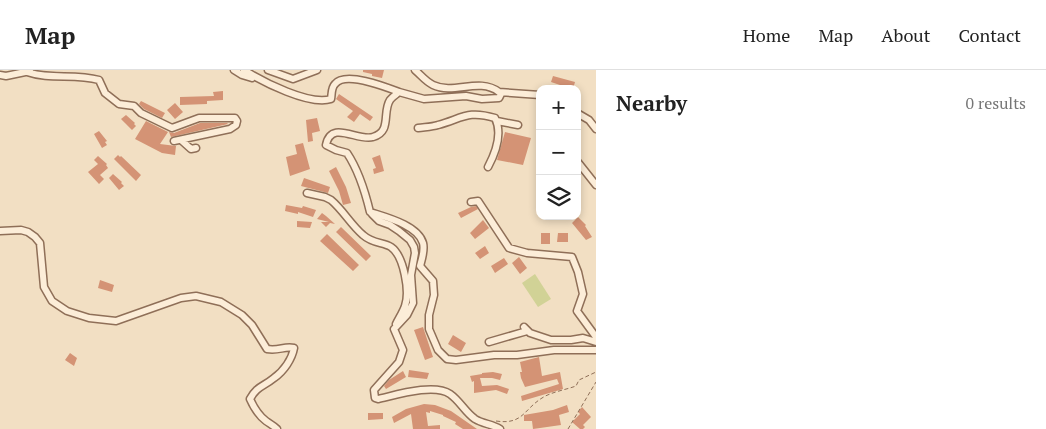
<!DOCTYPE html>
<html lang="en">
<head>
<meta charset="utf-8">
<style>
  body { margin:0; font-family:"PT Serif",serif; background:#f6f6f6; color:#222 }
  .controls { position:absolute; right:15px; top:15px; display:grid; overflow:hidden; border-radius:10px; box-shadow:0 2px 8px #0003 }
  .controls button { width:45px; height:45px; display:grid; place-items:center; padding:0; border:0; border-bottom:1px solid #e0e0e0; background:#fff; color:#222; font:25px sans-serif }
  .list { margin:0; padding:0; list-style:none }
  h2 { display:flex; justify-content:space-between; align-items:center; height:65px; margin:0; padding:0 20px; font-size:21px }
  h2 small { font-size:16px; font-weight:400; color:#767676 }
  .icon { flex:none; width:28px; height:28px; fill:none; stroke:currentColor; stroke-width:2; stroke-linecap:round; stroke-linejoin:round }
  .map { position:relative; flex:none; width:596px; height:359px; overflow:hidden }
  header { display:flex; align-items:center; gap:30px; box-sizing:border-box; height:70px; padding:0 25px; background:#fff; border-bottom:1px solid #e0e0e0 }
  header strong { font-size:24px }
  nav { display:flex; gap:28px; margin-inline-start:auto; font-size:18px }
  main { display:flex }
  aside { flex:1; background:#fff }
  .map>svg:first-child { display:block }
</style>
</head>
<body>
<header>
<strong>Map</strong>
<nav><a>Home</a><a>Map</a><a>About</a><a>Contact</a></nav>
</header>
<main>
<div class="map">
<svg width="596" height="359" viewBox="0 0 596 359">
  <rect width="100%" height="100%" fill="#f2dfc3"/>
  <path fill="#d1d296" d="M535 204 551 229 538 237 522 213Z"/>
  <path fill="#d49375" d="M363 0H384L382 8 372 6V4L363 2Z
    M553 6 575 12 573 19H562L563 16 551 12Z
    M223 21V30L207 31V34L180 35V27L214 26 213 22Z
    M339 24 373 47 370 51 360 44 354 52 347 47 353 41 336 29Z
    M141 31 165 43 162 48 144 39 139 34Z
    M175 33 183 42 175 49 167 40Z
    M126 45 135 53 134 54 136 56 132 60 121 49Z
    M317 48 320 61 312 63 313 71 308 72 306 50Z
    M146 51 168 62 160 74 176 76 175 85 162 83 135 69Z
    M200 53H227L228 54 171 67 169 62 174 63Z
    M99 61 107 71 105 72 107 75 102 78 94 64Z
    M505 62 531 68 523 95 497 90Z
    M303 73 310 99 290 106 286 87 297 84 295 75Z
    M118 85 120 87 121 86 141 105 136 111 114 89Z
    M380 85 384 101 374 104 373 99 376 98 372 88Z
    M98 86 107 94 106 95 108 98 100 105 104 109 99 114 88 102 98 94 94 90Z
    M336 97 346 117 351 133 343 135 339 121 329 101Z
    M113 104 122 112 121 113 124 116 119 120 109 108Z
    M304 108 330 117 328 123 301 116Z
    M286 135 302 138 303 136 316 140 313 147 298 142V144L285 141Z
    M476 136 478 139 461 148 458 143 471 137Z
    M322 143 326 146 335 154 330 153 326 157 321 152H329L317 149Z
    M578 147 586 155 585 156 592 167 586 170 572 153Z
    M483 150 489 158 475 169 470 163Z
    M297 151 312 152 310 158 297 157Z
    M341 157 371 186 366 191 336 162Z
    M541 163H550V174H541Z
    M558 163H568V172H557Z
    M327 164 359 195 353 201 320 171Z
    M485 176 489 183 480 189 475 183Z
    M519 187 527 198 520 204 512 193Z
    M504 188 508 194 495 203 491 196Z
    M100 210 114 215 112 222 98 218Z
    M423 257 433 287 425 290 414 260Z
    M453 265 466 273 461 282 448 274Z
    M70 283 77 288 74 296 65 290Z
    M539 287 542 306 560 302 563 319 522 331 521 326 559 314 557 309 525 317 521 308 520 302H522L520 292Z
    M409 300 429 303 427 309 408 307Z
    M403 301 406 307 386 319 384 316 389 310Z
    M493 302 502 304 500 310 492 308H480L482 316 497 315 509 319 507 324 496 320 474 323V311L472 312 470 306 482 304V303Z
    M424 334 435 335 451 341 477 359H463L455 354 456 352 443 346V345L430 341V343L426 342 428 356 440 355V359H413L411 344 394 353 392 347 406 339Z
    M567 335 569 342 559 345 561 355 533 359 532 351H524V345L553 340Z
    M582 337 591 347 583 355 585 357 583 359H580L572 352 580 344 578 342Z
    M368 343H383V349L368 350Z"/>
  <g fill="none" stroke-linecap="round" stroke-linejoin="round">
    <defs>
      <path id="minor" d="M234 0 242 5 252 8
        M244 0C263 12 310 36 331 29 332 24 331 18 335 14 345 1 386 17 399 22
        M268 0 293 9 317 0
        M415 0C422 6 425 11 433 15 454 25 479 7 499 22
        M27 2C50 10 75 3 99 10L105 23 119 34 134 36 141 43 172 58 199 48H235L237 51 236 55 230 59 174 71
        M0 5 6 6 30 1
        M540 25 499 22 501 24 499 28 482 29 466 26 424 29 399 22C397 24 392 27 390 30 382 42 392 62 373 67 358 72 331 49 326 75L336 80 347 83C359 101 365 121 370 142 385 147 418 155 423 173 425 180 422 189 420 196L433 211 434 225 429 245V259L438 280 447 289 456 290 494 285H517L554 280H596
        M577 43 589 50 596 59
        M497 51 518 55
        M418 58C425 57 432 57 438 55 463 48 468 40 495 48 503 64 496 82 488 97
        M181 70 191 79 196 78
        M577 91 596 115
        M307 123 325 127 331 130C343 140 351 155 363 165 373 174 383 172 391 177 404 186 410 222 405 236 403 242 399 248 396 254
        M471 132 478 131 509 178 527 183 572 187 578 202 583 224 577 241 596 267
        M372 144 379 151 390 155 399 161 410 170 414 177 415 183 411 205 413 233 407 245 394 259 403 280 399 292 374 320 375 328 378 329C396 325 434 313 450 324 460 331 465 342 475 349 483 354 492 354 500 359
        M0 161 21 160 28 162 35 167 40 173 44 217 52 231 67 241 89 248 116 251 181 228 196 226 221 232 242 245 252 255 267 279C279 281 284 276 294 278 292 289 284 301 274 308 263 317 257 316 250 329 254 338 258 345 266 351 270 354 273 355 277 359
        M524 257 530 263 551 270H571L583 268 596 272
        M489 272 527 261"/>
    </defs>
    <use href="#minor" stroke="#8f6f58" stroke-width="9"/>
    <path stroke="#8f6f58" stroke-width="1" stroke-dasharray="4 2.5" stroke-linecap="butt" d="M496 351C523 355 523 340 542 328 551 322 565 320 576 316L579 310 596 302
      M568 359 596 312"/>
    <use href="#minor" stroke="#fcedd8" stroke-width="6"/>
  </g>
</svg>
<div class="controls">
<button>+</button>
<button>−</button>
<button><svg class="icon" aria-label="layers" viewBox="0 0 24 24"><path d="M12 4l9 5-9 5-9-5zM3 14l9 5 9-5"/></svg></button>
</div>
</div>
<aside>
<h2>Nearby<small>0 results</small></h2>
<ul class="list">
</ul>
</aside>
</main>
</body>
</html>
